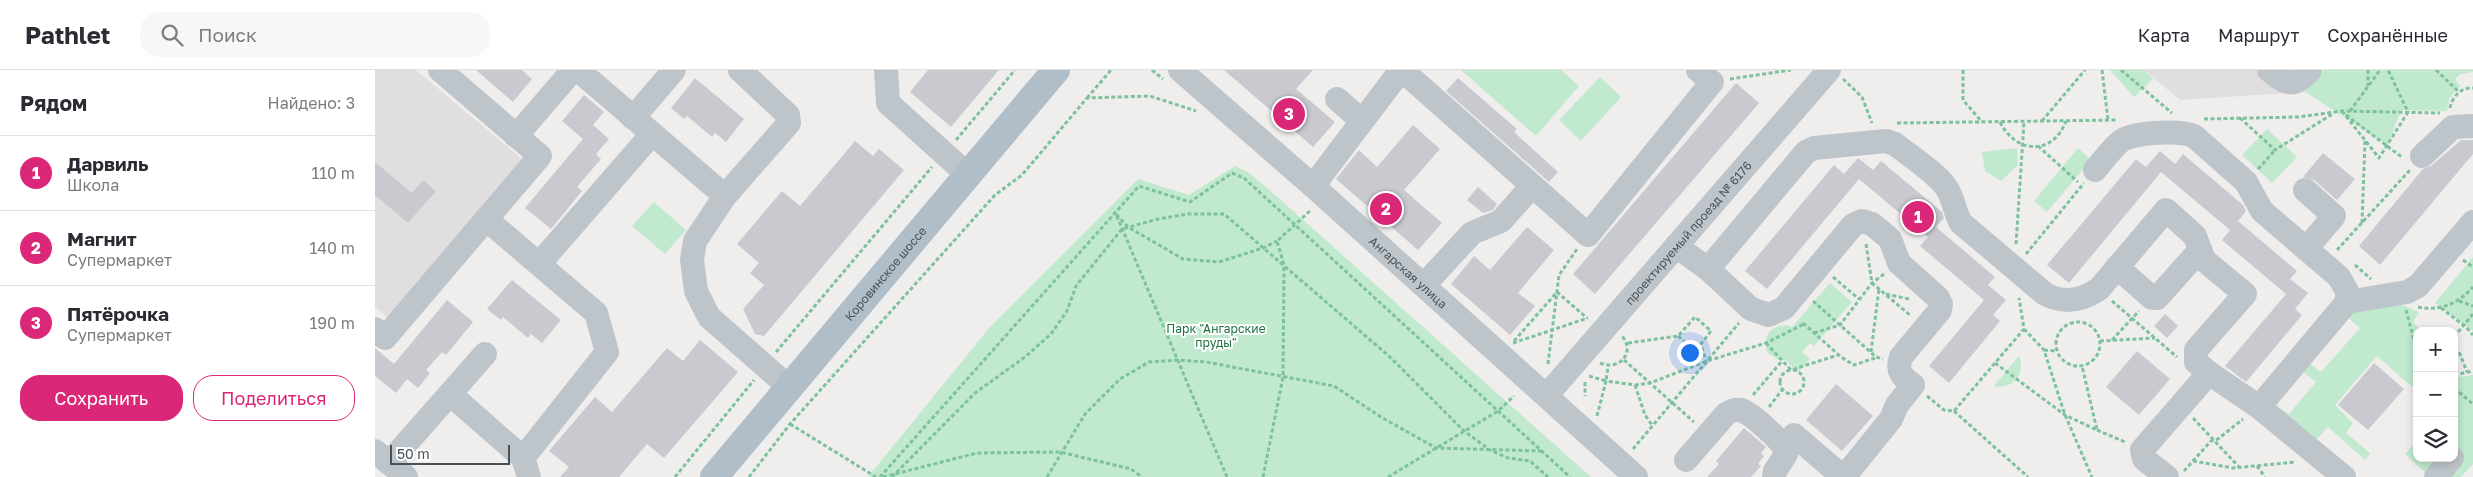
<!DOCTYPE html>
<html lang="ru">
<head>
<meta charset="utf-8">
<style>
  body { margin:0; font-family:"Golos Text",sans-serif; background:#f7f7f7; color:#2b2b33 }
  .controls { position:absolute; right:15px; bottom:15px; display:grid; overflow:hidden; border-radius:10px; box-shadow:0 2px 8px #0003 }
  .controls button { width:45px; height:45px; display:grid; place-items:center; padding:0; border:0; border-bottom:1px solid #e1e1e2; background:#fff; color:#2b2b33; font:25px sans-serif }
  .scale { position:absolute; left:15px; bottom:12px; width:120px; box-sizing:border-box; padding-left:5px; border:2px solid #485158; border-top:0; font-size:14px; line-height:18px; white-space:nowrap; color:#485158; -webkit-text-stroke:4px #fff; paint-order:stroke }
  .you { position:absolute; left:1314px; top:282px; width:18px; height:18px; margin:-12px; border:4px solid #fff; border-radius:50%; background:#1a73e8; box-shadow:0 0 0 8px #1a73e833 }
  .badge { display:grid; place-items:center; width:32px; height:32px; border-radius:50%; background:#db2777; color:#fff; font-size:16px; font-weight:700 }
  .pin { position:absolute; translate:-50% -50%; border:2px solid #fff; box-shadow:0 1px 5px #0006 }
  .list { margin:0; padding:0; list-style:none }
  h2 { display:flex; justify-content:space-between; align-items:center; height:65px; margin:0; padding:0 20px; font-size:21px }
  h2 small { font-size:16px; font-weight:400; color:#7c7c81 }
  .list li { display:grid; grid-template-columns:32px 1fr auto; gap:15px; align-items:center; box-sizing:border-box; height:75px; padding:0 20px; border-top:1px solid #e1e1e2 }
  .list b { display:block; font-size:19px; white-space:nowrap }
  .list p { margin:0; font-size:16px; white-space:nowrap; color:#7c7c81 }
  .list em { font-size:16px; font-style:normal; color:#7c7c81 }
  .actions { display:flex; gap:10px; padding:15px 20px }
  .actions a { flex:1; padding:11px 0; border:1px solid #db2777; border-radius:20px; text-align:center; font-size:18px; color:#db2777 }
  .actions .main { background:#db2777; color:#fff }
  .icon { flex:none; width:28px; height:28px; fill:none; stroke:currentColor; stroke-width:2; stroke-linecap:round; stroke-linejoin:round }
  .map { position:relative; flex:none; width:2098px; height:407px; overflow:hidden }
  header { display:flex; align-items:center; gap:30px; box-sizing:border-box; height:70px; padding:0 25px; background:#fff; border-bottom:1px solid #e1e1e2 }
  header strong { font-size:24px }
  nav { display:flex; gap:28px; margin-inline-start:auto; font-size:18px }
  .search { width:350px; height:45px; background:#f7f7f7; display:flex; align-items:center; gap:12px; box-sizing:border-box; padding:0 18px; border-radius:20px; color:#7c7c81; font-size:19px }
  main { display:flex }
  aside { flex:1; background:#fff }
  .map>svg:first-child { display:block }
</style>
</head>
<body>
<header>
<strong>Pathlet</strong>
<div class="search"><svg class="icon" aria-label="search" viewBox="0 0 24 24"><circle cx="10" cy="10" r="6"/><path d="M15 15l6 6"/></svg>Поиск</div>
<nav><a>Карта</a><a>Маршрут</a><a>Сохранённые</a></nav>
</header>
<main>
<aside>
<h2>Рядом<small>Найдено: 3</small></h2>
<ul class="list">
<li><span class="badge">1</span><div><b>Дарвиль</b><p>Школа</p></div><em>110 m</em></li>
<li><span class="badge">2</span><div><b>Магнит</b><p>Супермаркет</p></div><em>140 m</em></li>
<li><span class="badge">3</span><div><b>Пятёрочка</b><p>Супермаркет</p></div><em>190 m</em></li>
</ul>
<div class="actions"><a class="main">Сохранить</a><a>Поделиться</a></div>
</aside>
<div class="map">
<svg width="2098" height="407" viewBox="0 0 2098 407">
  <rect width="100%" height="100%" fill="#f0eded"/>
  <path fill="#e0dedf" d="M0 0H41L147 89 13 248 0 237Z
    M1769 0H1947L1930 22 1805 30Z"/>
  <path fill="#c0e9ce" d="M1086 0H1186L1204 16 1161 66Z
    M1735 0H1769L1778 9 1759 27Z
    M1949 0H2098V2L2086 4 2080 9 2085 16 2074 29 2072 41 2026 40 2013 75 1930 22Z
    M1225 7 1246 27 1206 71 1184 50Z
    M1892 59 1922 87 1897 113 1867 85Z
    M1642 78 1643 95 1626 111 1610 101 1607 82Z
    M1703 78 1716 90 1672 142 1659 131Z
    M860 96 873 102 898 123 1216 407H493L615 257 763 109 814 125Z
    M279 132 311 160 290 184 257 156Z
    M2098 187V261L2060 233Z
    M1455 213 1477 232 1439 276 1435 273 1427 282 1435 289 1423 302 1410 290H1404L1393 283C1385 265 1399 251 1417 257Z
    M2027 235 2044 242 2038 252 2047 261H2042V321L2002 286 1960 335 1978 353 1971 363 1995 383 1990 390 1953 357 1938 373 1896 339 1900 335 1914 344 1941 312 1928 302 1935 294 1946 302 1985 258 1970 245 1976 239Z
    M1644 286C1651 304 1638 320 1619 316Z
    M2079 297 2083 307 2098 305V394L2086 407H2055L2030 384 2042 371V388H2079Z"/>
  <path fill="#c9cacf" d="M101 0H147L157 9 138 32Z
    M553 0H624L576 57 535 22Z
    M849 0H938L921 19 960 52 938 77Z
    M320 8 369 49 351 72 340 63 337 67 312 46 309 49 296 38Z
    M1083 8 1142 59 1139 62 1183 102 1174 112 1071 21Z
    M1361 13 1384 33 1220 224 1198 204Z
    M209 25 229 42 218 55 234 69 221 84 226 89 202 117 207 121 176 159 150 138 208 69 187 51Z
    M1038 55 1065 79 1029 120 1067 153 1043 180 961 109 984 80 1002 97Z
    M2086 70H2098V84L2005 195 1984 176 2048 99 2056 96Z
    M480 71 498 86 504 79 529 100 389 266 380 264 368 239 389 215 375 203 384 193 362 174 407 121 425 136Z
    M1785 81 1800 94 1808 84 1868 135 1871 141 1863 151 1922 201 1915 209 1933 223 1920 239 1927 245 1871 312 1850 296 1911 224 1847 170 1855 160 1786 102 1694 213 1672 195 1761 89 1771 97Z
    M1948 83 1980 109 1962 130 1939 110 1928 107Z
    M1483 88 1498 100 1506 91 1567 142 1569 148 1561 157 1620 207 1613 215 1631 230 1618 245 1625 251 1574 313 1554 296 1609 230 1545 176 1553 167 1484 109 1392 219 1370 201 1459 95 1469 104Z
    M0 92 37 123 48 110 61 121 33 153 0 125Z
    M1103 117 1122 134 1118 140 1108 143 1092 130Z
    M1152 157 1179 180 1143 223 1160 236 1135 265 1076 214 1099 186 1115 200Z
    M137 210 186 250 167 273 156 264 153 268 128 247 126 250 112 239Z
    M72 230 98 252 71 285 67 282 51 300 55 303 43 318 32 309 21 323 0 306V278L19 294Z
    M1790 244 1803 256 1792 268 1779 256Z
    M325 270 363 302 289 388 272 374 244 407H185L194 397 174 381 220 327 237 342 292 278 308 291Z
    M1762 281 1795 309 1764 345 1731 317Z
    M1999 293 2029 319 1993 360 1963 335Z
    M1461 314 1498 346 1467 381 1431 350Z
    M1369 358 1391 377 1386 383 1389 386 1383 394 1386 396 1376 407H1332L1344 394 1341 391Z"/>
  <g fill="none" stroke-linecap="round" stroke-linejoin="round">
    <path stroke="#7dc29d" stroke-width="3" stroke-dasharray="4 2.5" stroke-linecap="butt" d="M777 0 788 9
      M1588 0V30L1607 52
      M1727 0 1733 50
      M1746 0 1797 43
      M1993 0V16
      M2061 0 2084 22
      M1355 9 1416 0
      M1468 9 1487 27 1497 53
      M712 28 736 0
      M2075 38C2077 27 2086 17 2098 18
      M1967 41 2004 88 2033 42 2013 0
      M1975 41 2005 0
      M1971 45 2028 88
      M1865 48 1900 80 1959 43
      M1829 49 1923 47 1967 41 2065 43
      M1667 51 1710 0
      M1625 52C1641 84 1678 86 1691 51
      M1522 53 1743 50
      M581 70 640 0
      M1663 76 1703 112
      M1883 99 1900 80
      M1987 153 1990 71
      M1491 174 1497 213 1536 246
      M1641 174 1649 52
      M1962 180 2035 100
      M1651 184 1709 113
      M2088 190 2098 197
      M1980 195 1996 209
      M1458 207 1484 229
      M1511 224 1534 229
      M1438 231 1501 287 1508 289
      M1737 231 1802 287
      M2084 231 2098 236
      M2043 237C2064 242 2084 233 2098 217
      M2066 238 2091 257 2098 265
      M2031 240 2042 282
      M1681 274a22 22 0 1 1 44 0a22 22 0 1 1-44 0Z
      M1428 253 1466 287 1479 295 1500 288
      M1649 259 1669 280 1690 345 1717 407
      M1439 263 1465 255 1497 213 1509 204
      M1303 266 1320 281 1326 274
      M2079 267 2098 244
      M1737 270 1764 241
      M1139 271 1182 222 1212 248
      M1725 271 1780 268
      M1138 273 1213 248
      M1253 273 1303 266 1320 247 1336 261 1326 274 1331 291
      M1391 273 1416 300 1463 285
      M2079 278 2085 284 2092 302
      M1669 280 1682 281
      M401 282 557 97
      M1496 282 1504 219
      M1249 290 1319 352
      M1225 293C1244 301 1261 283 1247 266
      M1620 293 1690 345 1722 360 1707 296
      M1173 294 1184 205 1202 179
      M1405 312a12 12 0 1 1 24 0a12 12 0 1 1-24 0Z
      M2079 305 2098 301
      M1214 306 1231 311 1233 297
      M1210 312V326
      M1260 315 1270 345 1277 355
      M2079 318 2098 334
      M1378 325 1407 291
      M1552 326 1569 340 1579 341 1649 259 1644 228
      M1394 337 1407 320
      M1579 341 1653 407
      M1222 346 1231 311 1260 315 1275 313 1332 291 1391 273 1429 254
      M1818 348 1864 397
      M415 354 501 407
      M1722 360 1750 372
      M1258 379 1364 253
      M1818 391 1858 398 1920 392
      M1882 396 1890 407
      M1809 401 1836 371 1843 369 1868 349
      M300 407 379 310
      M374 407 415 354 620 125 647 105 712 28 775 26 821 41
      M505 407 764 116 815 132 857 103 869 108 1195 407
      M508 407 602 383 685 382 756 399 767 407
      M517 407 600 323 650 287 676 264 692 241 701 216 747 159 783 149 813 144H849L1015 287 1089 361 1115 380 1133 388 1155 391 1173 407
      M672 407 710 344 745 309 774 292 803 290 831 292 959 316 1006 347 1061 378 1167 381
      M852 407 741 144 753 157 808 189 844 192 888 178 902 171
      M888 407 908 307 909 195 902 171 936 140
      M1013 407 1123 341 1139 326"/>
    <g stroke="#bdc5cb" stroke-width="24">
      <path d="M203 0 350 126"/>
      <path d="M365 0 413 45 414 53 350 126 320 171 317 190 321 221 334 247 414 317"/>
      <path d="M511 0 513 33 593 105"/>
      <path id="s1" d="M805 0 938 116 1261 407"/>
      <path d="M1027 0 1213 165 1337 12 1323 0"/>
      <path d="M1894 0C1911 14 1919 19 1935 0"/>
      <path d="M962 29 987 51"/>
      <path d="M258 48 299 0"/>
      <path d="M141 66 198 0"/>
      <path d="M2047 86 2078 57 2098 56"/>
      <path d="M1720 100C1728 91 1736 79 1746 71 1758 62 1805 60 1819 66L1871 112 1887 141 1964 207 1972 221V232L1884 337"/>
      <path d="M938 116 1026 0"/>
      <path d="M1930 120 1959 146 1931 179"/>
      <path d="M1301 176 1333 199 1376 239 1394 245 1409 238 1478 155 1487 151 1497 154 1515 169 1524 193 1563 228 1566 234 1565 240 1526 287C1521 301 1527 307 1538 315L1522 335 1516 349 1469 407"/>
      <path d="M164 194 277 64"/>
      <path d="M1742 197 1777 228H1782L1825 180"/>
      <path d="M1333 199 1431 82 1439 78 1511 71 1520 74C1535 86 1560 102 1571 117 1579 128 1579 142 1586 153L1670 224C1689 234 1706 231 1724 219L1791 140 1820 166 1829 190 1870 224 1821 280V292L1834 303 1767 380 1769 389 1792 407"/>
      <path d="M1049 215 1097 163 1126 151 1157 116"/>
      <path d="M1972 232 2032 222 2043 216 2098 152"/>
      <path d="M0 259 10 268 165 86 65 0"/>
      <path d="M1834 303 1884 337 1969 407"/>
      <path d="M75 324 148 388 232 282 221 243 111 149"/>
      <path id="s2" d="M1172 325 1454 0"/>
      <path d="M1419 365 1468 407"/>
      <path d="M0 381 31 407"/>
      <path d="M148 388 154 407"/>
      <path d="M1311 390 1351 344C1356 341 1359 339 1366 340 1378 344 1403 369 1411 379V384L1400 401 1399 407"/>
      <path d="M14 393 110 284"/>
      <path d="M2061 407 2077 388"/>
    </g>
    <path stroke="#b0bec9" stroke-width="28" id="s3" d="M339 407 681 0"/>
  </g>
  <g text-anchor="middle" dominant-baseline="central" stroke-width="4" stroke-linejoin="round" paint-order="stroke">
    <g font-size="12" fill="#485158" stroke="#fff">
      <text stroke="none"><textPath href="#s2" startOffset="215">проектируемый проезд № 6176</textPath></text>
      <text stroke="none"><textPath href="#s1" startOffset="305">Ангарская улица</textPath></text>
      <text stroke="none"><textPath href="#s3" startOffset="266">Коровинское шоссе</textPath></text>
    </g>
    <g font-size="12" fill="#227045" stroke="#fff">
      <text x="841" y="258">Парк "Ангарские<tspan x="841" dy="14">пруды"</tspan></text>
    </g>
  </g>
</svg>
<div class="controls">
<button>+</button>
<button>−</button>
<button><svg class="icon" aria-label="layers" viewBox="0 0 24 24"><path d="M12 4l9 5-9 5-9-5zM3 14l9 5 9-5"/></svg></button>
</div>
<div class="scale">50 m</div>
<div class="you"></div>
<div class="pin badge" style="left:1543px;top:147px">1</div>
<div class="pin badge" style="left:1011px;top:139px">2</div>
<div class="pin badge" style="left:914px;top:44px">3</div>
</div>
</main>
</body>
</html>
